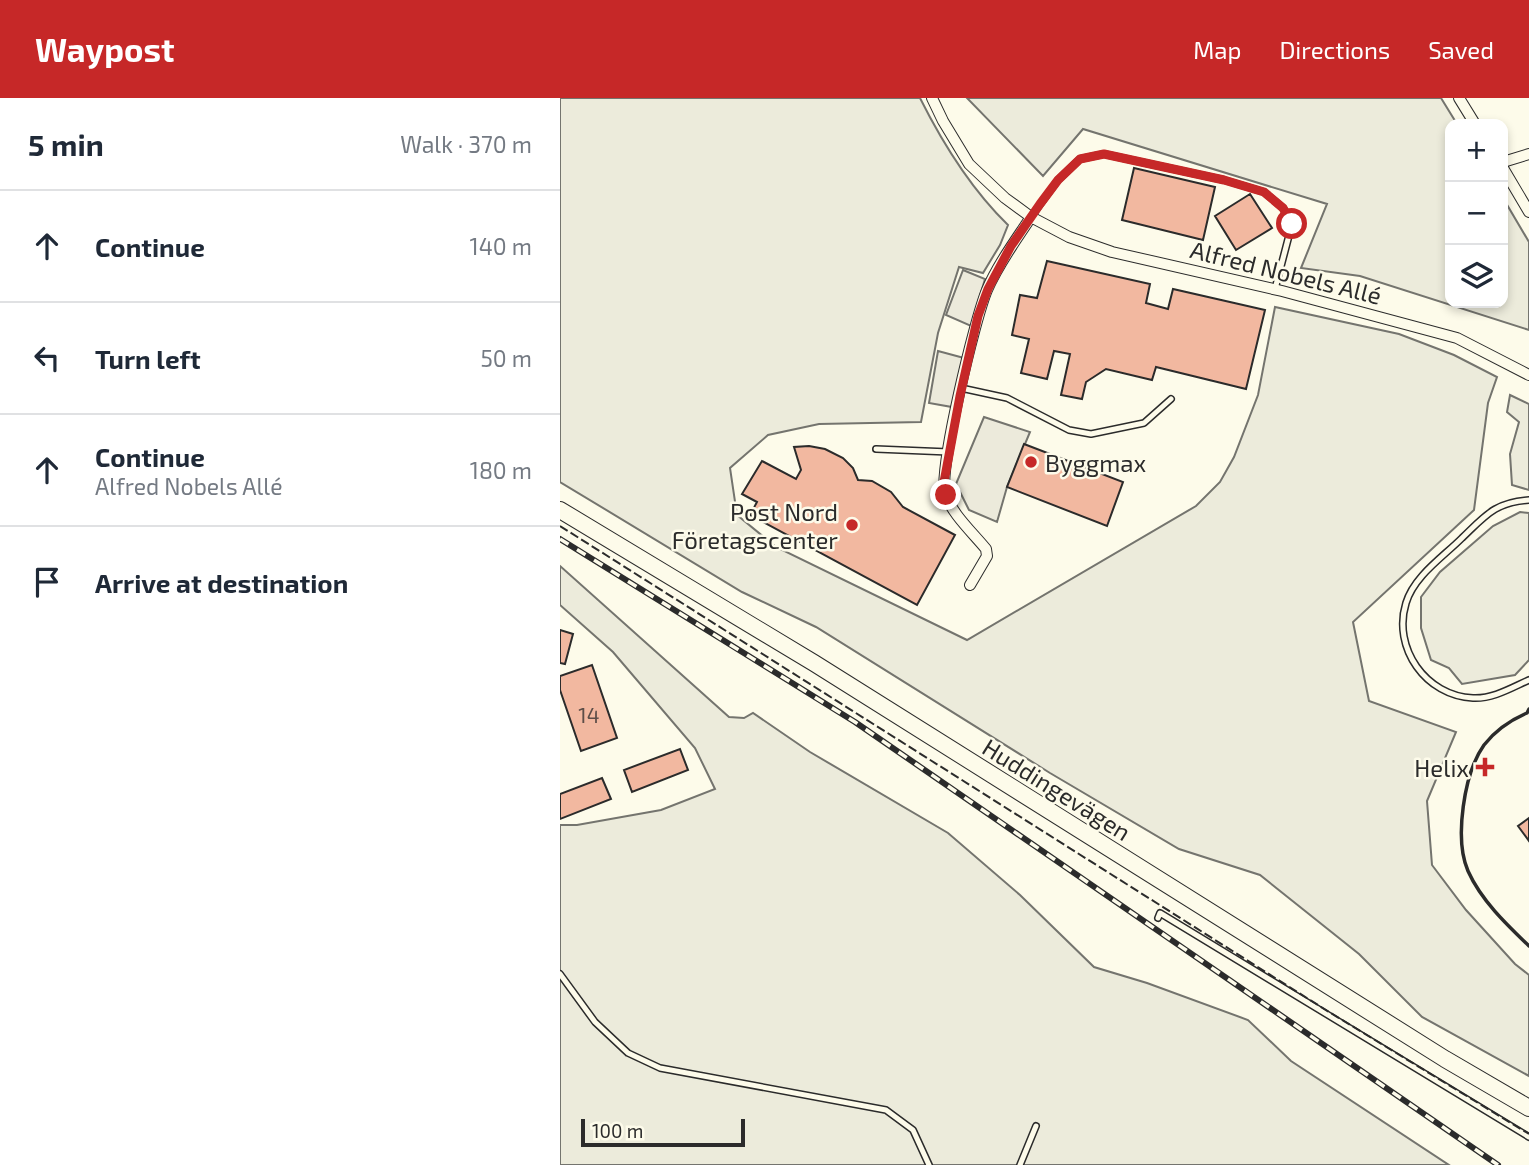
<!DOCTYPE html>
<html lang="en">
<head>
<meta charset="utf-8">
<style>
  body { margin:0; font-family:"Exo 2",sans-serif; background:#f2f2f3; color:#1f2937 }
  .controls { position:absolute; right:21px; top:21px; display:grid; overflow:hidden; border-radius:14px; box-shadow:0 4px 10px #0003 }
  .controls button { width:63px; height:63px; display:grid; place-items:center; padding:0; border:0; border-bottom:2px solid #e0e1e3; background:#fff; color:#1f2937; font:35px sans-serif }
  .scale { position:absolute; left:21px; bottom:18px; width:164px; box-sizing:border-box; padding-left:7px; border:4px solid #2b2b2b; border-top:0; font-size:19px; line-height:24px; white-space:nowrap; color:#2b2b2b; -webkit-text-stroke:5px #fdfbea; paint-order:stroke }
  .stop { position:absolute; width:21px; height:21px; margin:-16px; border:5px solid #c62828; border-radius:50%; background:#fff }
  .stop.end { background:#c62828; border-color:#fff; box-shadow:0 2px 7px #0008 }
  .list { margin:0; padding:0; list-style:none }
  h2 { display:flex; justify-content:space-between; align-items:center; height:91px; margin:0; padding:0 28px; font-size:30px }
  h2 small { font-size:23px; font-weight:400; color:#747a83 }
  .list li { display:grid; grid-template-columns:46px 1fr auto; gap:21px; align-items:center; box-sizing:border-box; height:112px; padding:0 28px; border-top:2px solid #e0e1e3 }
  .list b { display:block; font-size:26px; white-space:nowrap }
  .list p { margin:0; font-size:23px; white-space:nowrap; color:#747a83 }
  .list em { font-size:23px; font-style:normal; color:#747a83 }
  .icon { flex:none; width:38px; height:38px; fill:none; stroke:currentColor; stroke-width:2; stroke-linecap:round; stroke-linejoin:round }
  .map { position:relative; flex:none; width:969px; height:1067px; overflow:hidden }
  header { display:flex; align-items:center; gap:42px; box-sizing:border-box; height:98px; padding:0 35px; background:#c62828; color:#fff }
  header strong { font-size:33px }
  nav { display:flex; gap:38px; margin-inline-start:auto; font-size:24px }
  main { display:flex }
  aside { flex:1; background:#fff }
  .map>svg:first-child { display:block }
</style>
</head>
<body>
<header>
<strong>Waypost</strong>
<nav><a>Map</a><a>Directions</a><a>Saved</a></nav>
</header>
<main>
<aside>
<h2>5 min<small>Walk · 370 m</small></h2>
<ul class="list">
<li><svg class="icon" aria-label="ahead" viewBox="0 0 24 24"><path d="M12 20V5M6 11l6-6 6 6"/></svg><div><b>Continue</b></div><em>140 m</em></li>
<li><svg class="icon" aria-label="left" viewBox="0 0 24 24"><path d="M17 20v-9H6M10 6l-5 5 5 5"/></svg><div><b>Turn left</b></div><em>50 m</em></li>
<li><svg class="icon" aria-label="ahead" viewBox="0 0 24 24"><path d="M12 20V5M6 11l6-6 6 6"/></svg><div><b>Continue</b><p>Alfred Nobels Allé</p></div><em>180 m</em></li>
<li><svg class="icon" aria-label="arrive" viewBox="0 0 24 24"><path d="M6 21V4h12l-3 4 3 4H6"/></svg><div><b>Arrive at destination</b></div></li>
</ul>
</aside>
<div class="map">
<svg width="969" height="1067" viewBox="0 0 969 1067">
  <rect width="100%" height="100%" fill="#fdfbea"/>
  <path fill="#ecebdb" stroke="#74746e" stroke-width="2" d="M0 0H360C383 46 411 91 448 127L440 147 423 175 399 169 378 235 361 324 259 326 208 337 170 370 177 417 216 449 407 542 636 408 660 384 674 359 698 297 715 209 839 236 894 257 937 279 928 305 914 412 793 524 809 603 896 634 867 703 872 767 906 812 955 866 969 877V978L862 919 799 856 700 777 619 751 490 675 256 529 182 494 0 384Z
    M407 0H881L897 26H890V205H943V100L969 144V232L800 178 741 170 767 106 523 31 483 78Z
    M950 297 969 306V392L952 387 950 356 959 324 947 314Z
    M960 414 969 415V562L955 577 902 586 889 570 871 562 861 530V499L880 474 933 428Z
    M0 468 169 619 184 620 193 615 250 654 388 735 460 797 534 869 587 885 688 922 731 963 889 1067H0V727H17L101 712 155 691 135 650 53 554 0 507Z"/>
  <path fill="#eceadb" stroke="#74746e" stroke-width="2" d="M403 172 425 181 411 228 386 217Z
    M378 253 404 260 392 309 369 305Z
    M424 319 470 334 447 389 437 424 409 412 396 386Z"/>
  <path fill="#f2b8a0" stroke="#2b2b2b" stroke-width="2" d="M574 70 655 89 643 142 562 122Z
    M690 96 712 130 676 152 655 118Z
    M487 163 590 186 586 205 608 211 613 191 705 212 686 291 596 269 592 282 546 271 526 284 522 301 501 297 510 256 494 253 487 281 461 275 469 241 452 237 460 197 477 200Z
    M464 346 563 384 547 428 447 389Z
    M249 348 265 351 283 360 293 370 298 382 312 383 331 394 343 409 395 437 357 507 190 417 197 404 182 396 202 363 236 381 241 372 234 349Z
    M0 532 13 536 5 566 0 565Z
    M32 567 57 640 21 653 0 592V578Z
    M120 651 128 672 72 694 64 672Z
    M42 680 51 701 0 721V696Z
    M969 720V743L958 728Z"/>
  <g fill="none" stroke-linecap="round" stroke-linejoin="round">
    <defs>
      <path id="service" d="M471 119 498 82 520 61 544 56 664 82 704 94 723 110 732 126 715 191
        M401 290 447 300 509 332 531 336 584 325 611 301
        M316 351 389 354
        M969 402C935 404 925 418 902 440 883 459 854 478 846 505 832 550 866 598 913 600 933 601 951 590 969 582
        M598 820 600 815 969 1039
        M0 876 35 924 68 955 100 970 326 1012 353 1032 369 1067
        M460 1067 476 1028"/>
      <path id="minor" d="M372 0 383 23 409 66 445 100 471 119 509 139 552 154 722 193 897 240 969 277
        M899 0 915 26
        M943 64 969 56
        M943 70 969 114
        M410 487 427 458 426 451C413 435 391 415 385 395 379 370 415 220 427 192 438 166 456 142 471 119"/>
      <path id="primary" d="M0 412 254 565 885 961 969 1010"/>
    </defs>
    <use href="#service" stroke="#2b2b2b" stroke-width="8"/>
    <use href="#minor" stroke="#2b2b2b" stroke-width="12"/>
    <use href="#primary" stroke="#2b2b2b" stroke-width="18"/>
    <use href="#service" stroke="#fdfbea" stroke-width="5"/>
    <use href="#minor" stroke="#fdfbea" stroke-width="10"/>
    <use href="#primary" stroke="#fdfbea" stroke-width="16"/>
    <defs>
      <path id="rail" d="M0 441 295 624 938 1067"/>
    </defs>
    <use href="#rail" stroke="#2b2b2b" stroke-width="6"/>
    <use href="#rail" stroke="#fdfbea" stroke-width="3.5" stroke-dasharray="10" stroke-linecap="butt"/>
    <path stroke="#2b2b2b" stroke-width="2" stroke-dasharray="9 3.5" stroke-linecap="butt" d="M0 428 769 914 969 1036"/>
    <path stroke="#2b2b2b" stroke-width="3.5" d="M969 611 967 615C951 622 935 633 924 647 904 675 894 741 908 773 921 802 946 826 969 848"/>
  </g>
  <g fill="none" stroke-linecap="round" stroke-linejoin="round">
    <path stroke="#c62828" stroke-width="9" d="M386 397 384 384 400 298 418 218 428 191 451 148 480 106 498 82 520 61 544 56 664 82 704 94 723 110 732 126"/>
  </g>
  <g fill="#c62828" stroke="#fdfbea" stroke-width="2.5">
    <circle cx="471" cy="364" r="7"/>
    <circle cx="292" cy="427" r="7"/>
    <path d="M921.5 658.5h7v7h7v7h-7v7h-7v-7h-7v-7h7z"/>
  </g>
  <g text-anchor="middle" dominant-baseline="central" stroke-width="5" stroke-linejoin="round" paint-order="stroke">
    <g font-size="21" fill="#5d4e48">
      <text x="29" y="616">14</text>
    </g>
    <g font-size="24" fill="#2b2b2b" stroke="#fdfbea">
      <text transform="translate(726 174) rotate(14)">Alfred Nobels Allé</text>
      <text transform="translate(497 691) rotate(32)">Huddingevägen</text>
    </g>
    <g font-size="24" fill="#2b2b2b" stroke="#fdfbea" text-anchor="end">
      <text x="485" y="364" text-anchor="start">Byggmax</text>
      <text x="278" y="413">Post Nord<tspan x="278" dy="28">Företagscenter</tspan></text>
      <text x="909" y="669">Helix</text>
    </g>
  </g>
</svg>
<div class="controls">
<button>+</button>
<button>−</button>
<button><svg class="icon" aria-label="layers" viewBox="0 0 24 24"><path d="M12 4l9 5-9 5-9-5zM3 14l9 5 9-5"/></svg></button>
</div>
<div class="scale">100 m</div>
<div class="stop" style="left:732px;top:126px"></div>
<div class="stop end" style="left:386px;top:397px"></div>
</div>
</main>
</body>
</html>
